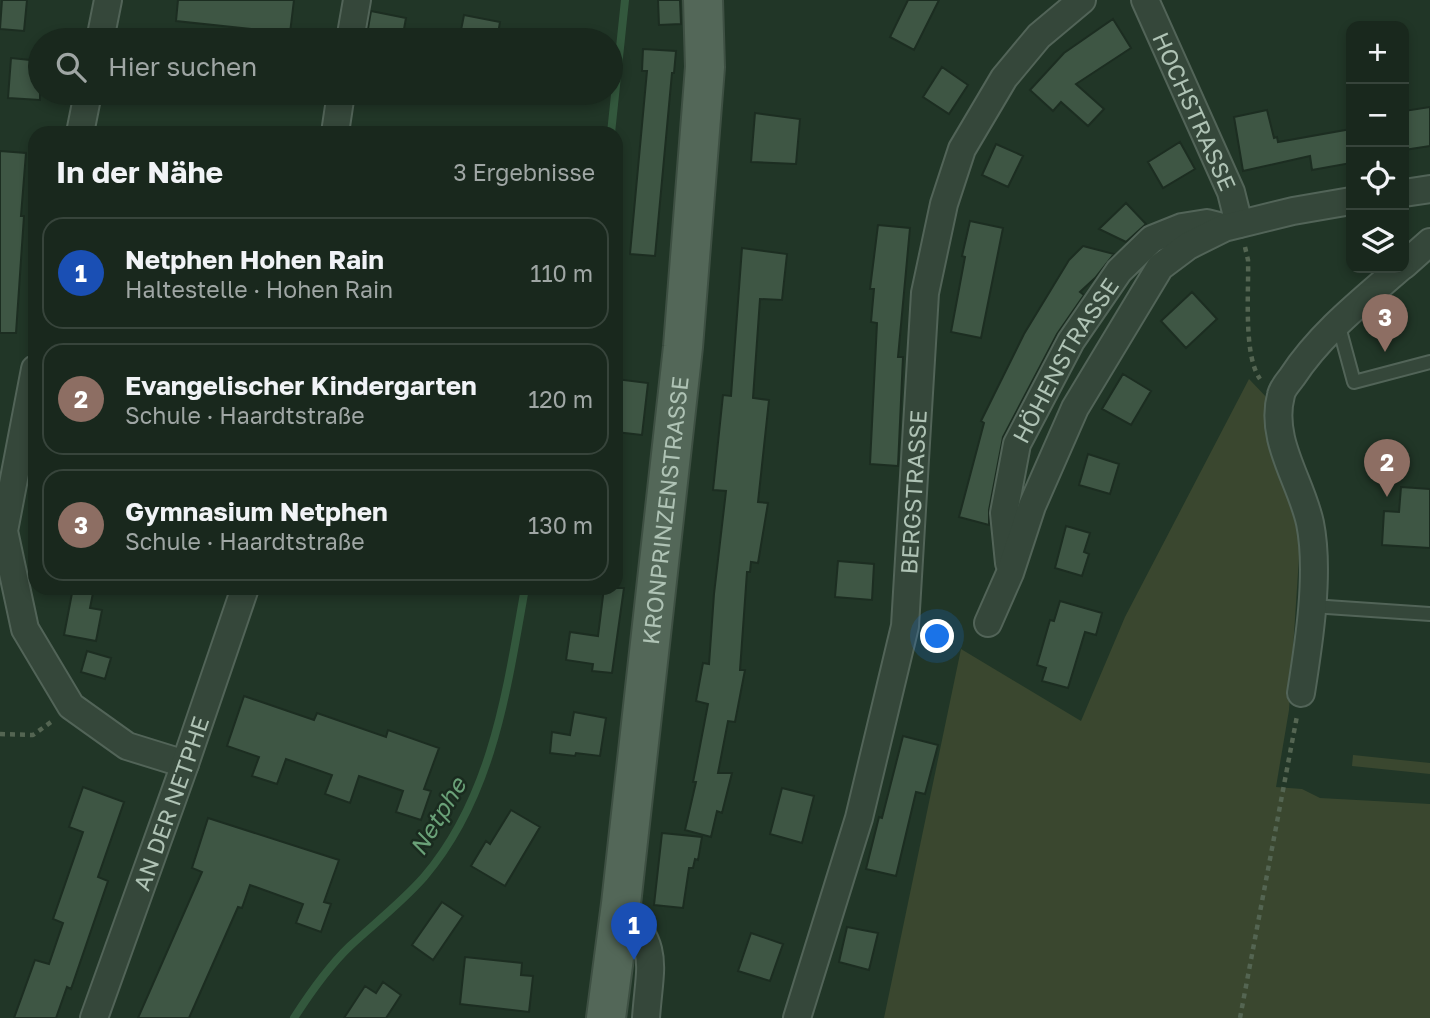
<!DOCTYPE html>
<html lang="de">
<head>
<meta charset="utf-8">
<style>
  body { margin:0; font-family:"Golos Text",sans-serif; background:#223026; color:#f1f3f6 }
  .controls { position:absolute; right:21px; top:21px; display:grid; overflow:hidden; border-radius:14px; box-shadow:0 4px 10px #0003 }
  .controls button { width:63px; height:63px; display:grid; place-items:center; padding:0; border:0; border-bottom:2px solid #37443b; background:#19281d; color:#f1f3f6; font:35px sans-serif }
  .you { position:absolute; left:938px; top:637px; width:24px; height:24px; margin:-18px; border:5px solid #fff; border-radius:50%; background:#1a73e8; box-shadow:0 0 0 10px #1a73e833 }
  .badge { display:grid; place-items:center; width:46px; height:46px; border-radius:50%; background:#87f1a7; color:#fff; font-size:23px; font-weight:700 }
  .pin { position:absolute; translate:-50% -58px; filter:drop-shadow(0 2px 4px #0008) }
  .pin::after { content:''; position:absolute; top:37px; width:24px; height:21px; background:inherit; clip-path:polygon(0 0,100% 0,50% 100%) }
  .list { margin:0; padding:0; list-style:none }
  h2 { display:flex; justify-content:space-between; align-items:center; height:91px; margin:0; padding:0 28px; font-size:30px }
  h2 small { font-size:23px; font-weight:400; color:#9fa6a4 }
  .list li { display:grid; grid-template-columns:46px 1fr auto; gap:21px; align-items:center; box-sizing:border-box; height:112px; margin:0 14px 14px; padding:0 14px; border:2px solid #37443b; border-radius:21px }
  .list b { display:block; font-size:26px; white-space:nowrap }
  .list p { margin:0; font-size:23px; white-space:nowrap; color:#9fa6a4 }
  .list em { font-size:23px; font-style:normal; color:#9fa6a4 }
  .icon { flex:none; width:38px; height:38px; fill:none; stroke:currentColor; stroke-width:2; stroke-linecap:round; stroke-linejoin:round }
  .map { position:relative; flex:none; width:1430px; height:1018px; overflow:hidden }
  .search { position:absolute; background:#19281d; box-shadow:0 4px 10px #0003; left:28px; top:28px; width:595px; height:77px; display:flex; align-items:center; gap:18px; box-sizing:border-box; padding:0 24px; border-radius:38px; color:#9fa6a4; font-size:26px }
  .panel { position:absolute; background:#19281d; box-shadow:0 4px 10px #0003; left:28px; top:126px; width:595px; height:469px; border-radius:21px }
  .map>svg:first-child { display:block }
</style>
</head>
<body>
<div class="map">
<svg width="1430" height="1018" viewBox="0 0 1430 1018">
  <rect width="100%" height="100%" fill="#213627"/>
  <path fill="#3a472f" d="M1249 379 1270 401 1301 527 1289 710 1276 787 1302 789 1320 798 1430 804V1018H884L961 649 1081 721 1125 617Z
    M1353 755 1430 763V774L1352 766Z"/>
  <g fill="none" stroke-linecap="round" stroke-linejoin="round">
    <path stroke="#33583d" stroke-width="8" d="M611 133 625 0
      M294 1018C310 993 328 967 350 946 375 923 401 903 424 877 493 796 507 689 525 588"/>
  </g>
  <path fill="#3e5644" stroke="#1c2d21" stroke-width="2" d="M2 0H27L24 31 0 29Z
    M178 0H294L290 33 176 21Z
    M658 0H680L681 24 659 25Z
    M908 0H939L914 50 890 37Z
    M371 11 406 18 402 40H366Z
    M464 15 500 22 497 40H459Z
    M1113 19 1131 48 1076 84 1104 109 1088 126 1061 102 1053 111 1030 90 1064 53Z
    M643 49 676 51 674 73H672L655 256 630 254 647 71H642Z
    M11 58 40 61V100L8 98Z
    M942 67 968 85 949 114 923 97Z
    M1430 107V146L1404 150V111Z
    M1267 110 1274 138 1277 137 1278 142 1351 129V163L1312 170 1310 156 1243 171 1234 117Z
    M755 113 800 119 796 164 751 162Z
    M1180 142 1195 169 1163 188 1148 162Z
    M996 144 1023 156 1008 187 982 175Z
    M0 151 26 153 21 216H24L16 333H0Z
    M1126 203 1146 224 1126 242 1099 229Z
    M970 221 1003 228 981 338 951 332 965 257 962 256Z
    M878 225 910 228 898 357H903L898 466 870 464 877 323 871 322 874 289H870Z
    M1083 246 1114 254 1095 278 1080 292 1084 295 1057 334 1003 437 989 510V525L959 517 984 423 981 421 1024 334 1069 260Z
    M742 248 787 254 782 300 760 299 753 398 769 400 758 502 768 503 758 563 751 562 750 572H747L740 670H745L735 722 728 721 718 773H732L722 813 717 811 711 837 685 830 696 782H693L696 767 708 704 696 701 703 663 709 664 714 594 726 491 713 490 723 395 731 396Z
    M1192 292 1217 319 1186 348 1161 321Z
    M1123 374 1151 391 1131 425 1102 409Z
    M616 379 648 383 642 435 616 432Z
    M1088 454 1119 464 1110 494 1079 485Z
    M1401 487 1430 489V548L1382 545 1384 511 1399 512Z
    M1066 526 1090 533 1084 552 1089 554 1082 576 1055 568Z
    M838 561 874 564 872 600 835 597Z
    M73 588H94L90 608 102 610 96 641 64 635Z
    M604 588H624L612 673 592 671 593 664 566 660 570 632 598 636Z
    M1060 601 1102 613 1096 635 1085 632 1068 688 1042 681 1046 668 1037 665 1050 620 1054 621Z
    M87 651 111 658 105 679 81 672Z
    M244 696 314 720 317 713 386 737 388 730 439 748 424 789 431 791 421 820 396 812 403 791 359 776 350 803 325 794 332 775 286 759 277 784 252 776 259 757 227 746Z
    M574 712 606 718 600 756 576 753 575 756 550 753 552 732 570 735Z
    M903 736 938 745 925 794 916 792 896 876 866 869 879 817 882 818Z
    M83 787 124 802 98 877 108 881 71 989 67 987 56 1018H14L35 960 49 964 63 923 53 919 83 832 69 827Z
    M782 788 814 796 802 843 770 834Z
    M511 810 540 827 505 886 471 866 486 841 490 844Z
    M208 818 339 860 324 902 331 904 321 932 296 923 303 904 250 885 242 908 238 907 189 1018H138L202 872 192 868Z
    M662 833 702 837 698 860 695 859 693 868H689L683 908 654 905Z
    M442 902 463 916 433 960 412 945Z
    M847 927 878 933 869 970 839 962Z
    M751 933 783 944 770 981 738 971Z
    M465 957 522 963 521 975 533 976 529 1012 460 1004Z
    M383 982 401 995 386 1018H344L365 986 376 993Z"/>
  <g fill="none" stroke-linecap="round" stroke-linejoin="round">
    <defs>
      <path id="lane" d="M1338 323 1354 382 1430 362
        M1312 606 1430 614"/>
      <g id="street">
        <path id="s1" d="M1145 0 1231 192 1239 224"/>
        <path d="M100 40 108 0"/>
        <path d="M350 40 357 0"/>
        <path d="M80 133 88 93"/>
        <path d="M335 133 341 93"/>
        <path d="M1404 193 1430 189"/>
        <path d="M1404 265 1430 242"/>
        <path d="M35 369 4 531 25 629 71 706 127 746 185 764"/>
        <path id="s2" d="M1009 563 1004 513 1017 444 1071 341 1119 271 1152 239 1182 227 1207 223 1223 227"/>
        <path d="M988 623 1010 573 1032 506 1075 408 1160 267 1188 246 1224 228 1293 211 1351 201"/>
        <path d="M1301 693C1309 643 1320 572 1310 523 1301 481 1269 440 1281 395 1282 389 1288 382 1292 377 1320 334 1362 301 1400 268"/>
        <path d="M621 904C660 951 650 962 646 1018"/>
        <path id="s3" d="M94 1018 185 764 245 588"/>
        <path id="s4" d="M797 1018 859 818 905 626 925 293 944 204 962 149 1004 78 1039 36 1082 0"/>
      </g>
      <g id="primary">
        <path id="s5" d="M606 1018 621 904 683 347 705 67 703 0"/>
      </g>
    </defs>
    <use href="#lane" stroke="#526458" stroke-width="16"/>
    <use href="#street" stroke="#526458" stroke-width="30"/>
    <use href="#primary" stroke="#3e5043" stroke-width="42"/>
    <path stroke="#546552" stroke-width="4.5" stroke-dasharray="5 5" stroke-linecap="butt" d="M1245 247 1248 260C1249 291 1243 355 1260 379
      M0 734 33 735 51 722
      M1240 1018 1297 716"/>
    <use href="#lane" stroke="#35473a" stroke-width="12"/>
    <use href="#street" stroke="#35473a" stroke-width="26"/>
    <use href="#primary" stroke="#536758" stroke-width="38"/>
  </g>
  <g text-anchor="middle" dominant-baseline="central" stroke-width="5" stroke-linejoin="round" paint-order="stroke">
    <g font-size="23" fill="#afc3b5" stroke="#1a2b1f">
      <text stroke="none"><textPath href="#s1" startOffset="122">HOCHSTRASSE</textPath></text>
      <text stroke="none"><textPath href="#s2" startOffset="217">HÖHENSTRASSE</textPath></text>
      <text stroke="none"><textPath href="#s4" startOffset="541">BERGSTRASSE</textPath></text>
      <text stroke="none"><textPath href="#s5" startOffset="511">KRONPRINZENSTRASSE</textPath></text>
      <text stroke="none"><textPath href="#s3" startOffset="228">AN DER NETPHE</textPath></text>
    </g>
    <g font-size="24" font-style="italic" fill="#6aa178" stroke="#1a2b1f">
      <text transform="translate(437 816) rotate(-59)">Netphe</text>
    </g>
  </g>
</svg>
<div class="controls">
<button>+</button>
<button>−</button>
<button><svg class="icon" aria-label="locate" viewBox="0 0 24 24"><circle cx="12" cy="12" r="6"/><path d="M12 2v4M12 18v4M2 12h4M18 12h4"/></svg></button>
<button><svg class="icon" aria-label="layers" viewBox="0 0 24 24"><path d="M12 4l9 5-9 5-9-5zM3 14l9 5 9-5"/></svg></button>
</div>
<div class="you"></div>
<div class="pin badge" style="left:634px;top:960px;background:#1a4fb4">1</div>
<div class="pin badge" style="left:1387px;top:497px;background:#8d6e63">2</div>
<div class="pin badge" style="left:1385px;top:352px;background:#8d6e63">3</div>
<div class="search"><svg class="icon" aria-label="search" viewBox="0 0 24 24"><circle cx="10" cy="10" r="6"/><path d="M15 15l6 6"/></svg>Hier suchen</div>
<section class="panel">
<h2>In der Nähe<small>3 Ergebnisse</small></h2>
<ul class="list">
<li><span class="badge" style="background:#1a4fb4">1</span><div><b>Netphen Hohen Rain</b><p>Haltestelle · Hohen Rain</p></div><em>110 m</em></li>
<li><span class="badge" style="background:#8d6e63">2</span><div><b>Evangelischer Kindergarten</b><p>Schule · Haardtstraße</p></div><em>120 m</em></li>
<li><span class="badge" style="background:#8d6e63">3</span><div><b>Gymnasium Netphen</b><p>Schule · Haardtstraße</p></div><em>130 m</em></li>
</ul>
</section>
</div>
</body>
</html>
